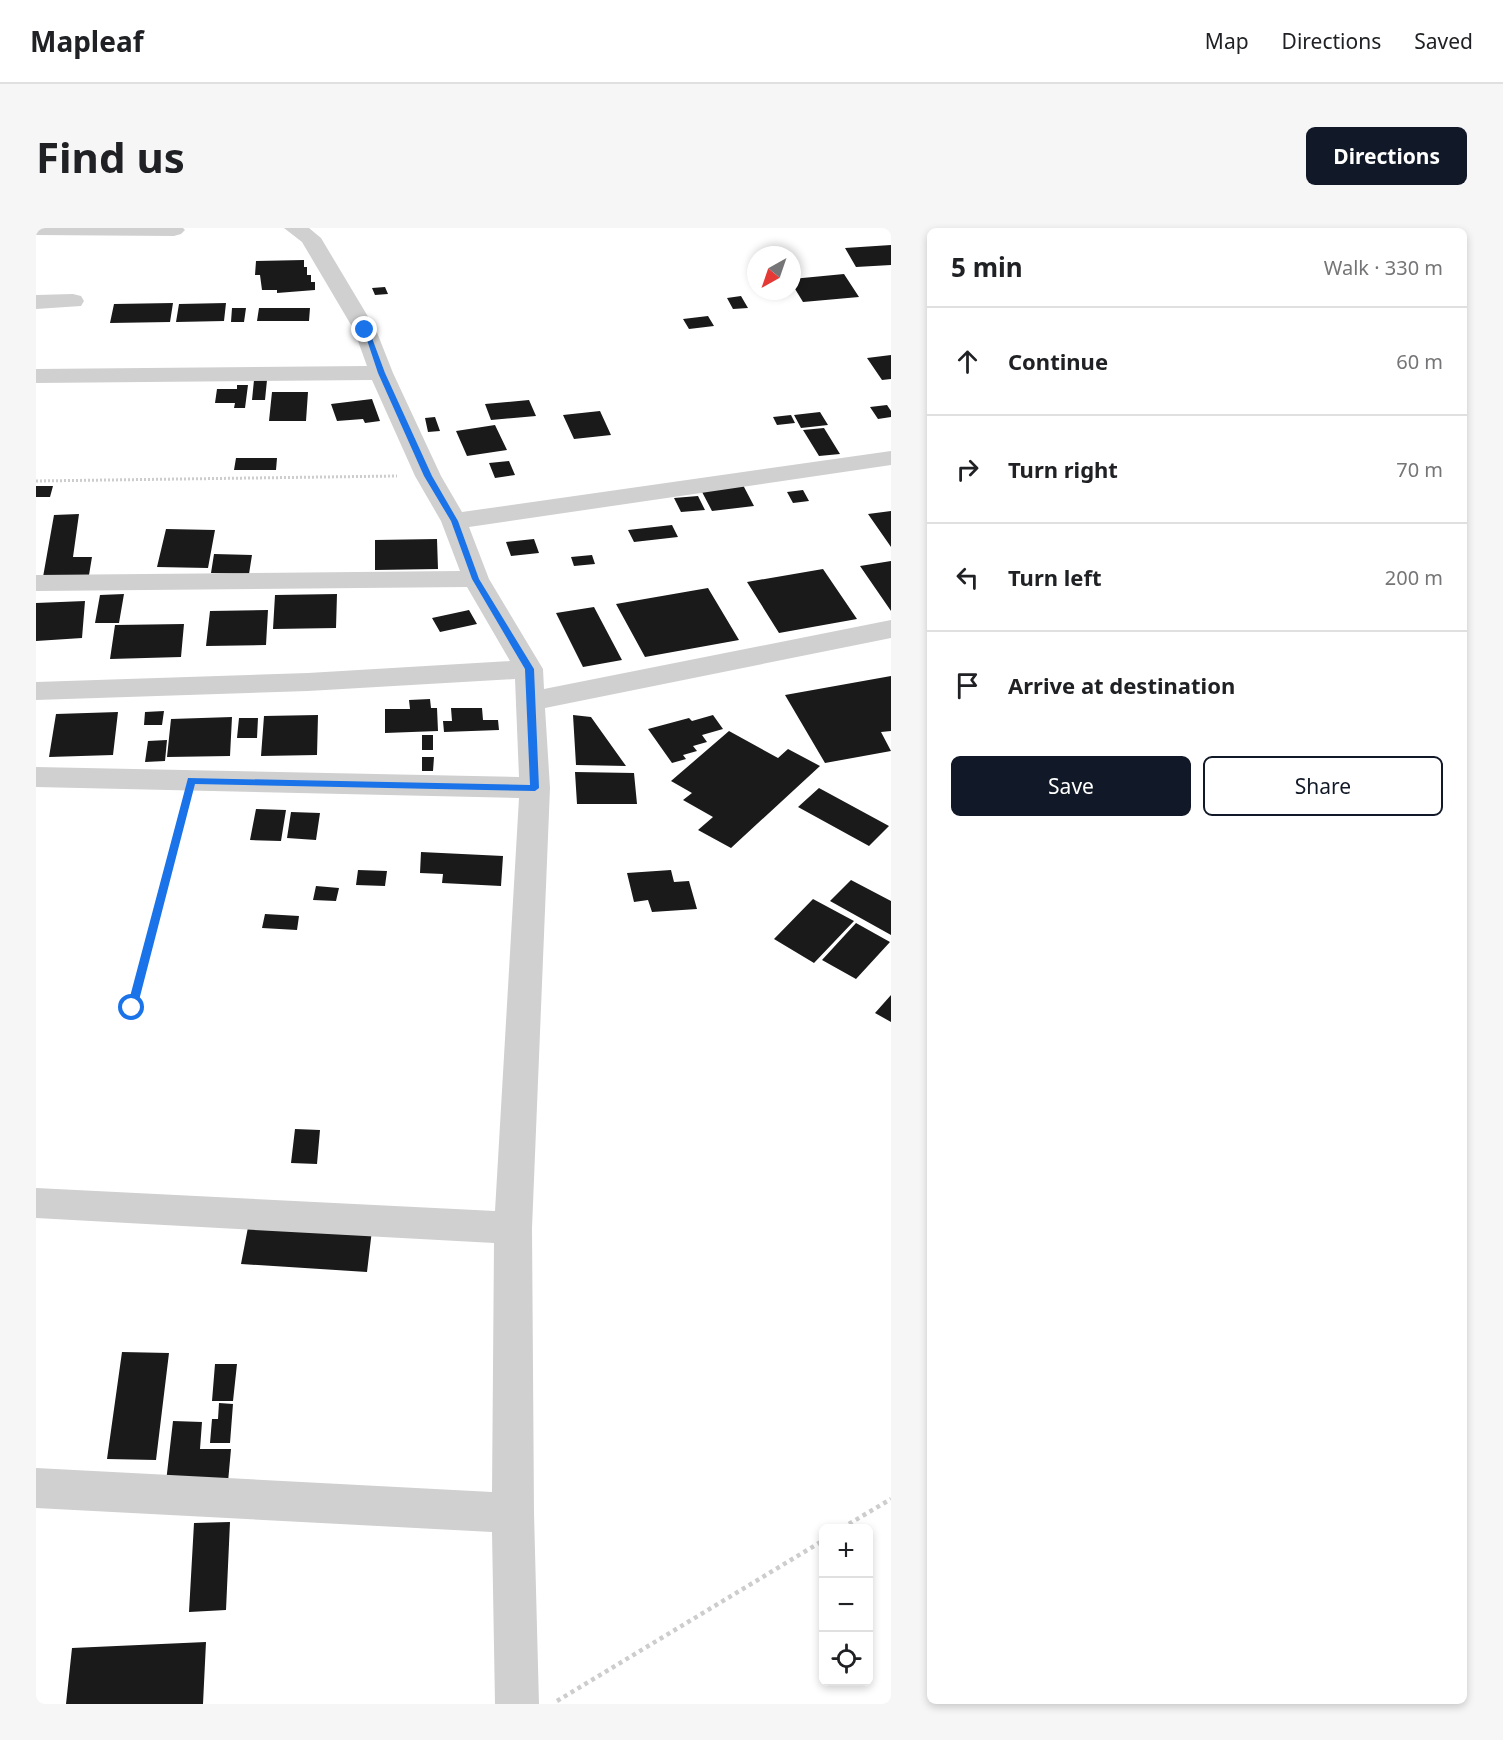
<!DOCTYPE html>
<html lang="en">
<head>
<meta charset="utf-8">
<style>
  body { margin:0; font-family:"Noto Sans",sans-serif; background:#f6f6f6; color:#202124 }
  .controls { position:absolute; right:18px; bottom:18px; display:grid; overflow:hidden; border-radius:9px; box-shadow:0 3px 9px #0003 }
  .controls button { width:54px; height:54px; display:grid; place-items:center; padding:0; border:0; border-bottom:2px solid #e0e0e0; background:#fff; color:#202124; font:30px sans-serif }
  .compass { position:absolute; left:711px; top:18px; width:54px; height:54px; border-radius:50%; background:#fff; box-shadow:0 3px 9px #0003; rotate:220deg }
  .stop { position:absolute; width:18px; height:18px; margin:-14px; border:4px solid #1a73e8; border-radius:50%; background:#fff }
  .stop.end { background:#1a73e8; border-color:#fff; box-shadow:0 2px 6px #0008 }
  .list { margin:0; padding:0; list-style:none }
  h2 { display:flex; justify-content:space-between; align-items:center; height:78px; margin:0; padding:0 24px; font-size:26px }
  h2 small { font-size:20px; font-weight:400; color:#757577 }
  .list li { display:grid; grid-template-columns:39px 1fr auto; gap:18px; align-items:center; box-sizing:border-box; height:108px; padding:0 24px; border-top:2px solid #e0e0e0 }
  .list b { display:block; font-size:22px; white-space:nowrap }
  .list em { font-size:20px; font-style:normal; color:#757577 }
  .actions { display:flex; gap:12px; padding:18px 24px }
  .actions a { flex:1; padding:14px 0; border:2px solid #111827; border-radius:9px; text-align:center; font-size:21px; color:#111827 }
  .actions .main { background:#111827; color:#fff }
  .icon { flex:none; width:33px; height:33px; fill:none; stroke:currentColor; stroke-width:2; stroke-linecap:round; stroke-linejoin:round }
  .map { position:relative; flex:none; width:855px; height:1476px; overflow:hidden; border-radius:9px }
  header { display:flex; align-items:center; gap:36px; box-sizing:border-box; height:84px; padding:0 30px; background:#fff; border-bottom:2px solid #e0e0e0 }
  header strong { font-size:28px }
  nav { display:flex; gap:33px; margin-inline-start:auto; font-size:21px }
  .intro { display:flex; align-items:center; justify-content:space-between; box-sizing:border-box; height:144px; padding:0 36px }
  h1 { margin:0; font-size:42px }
  .button { padding:15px 27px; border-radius:9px; background:#111827; color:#fff; font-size:21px; font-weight:700 }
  main { display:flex; gap:36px; padding:0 36px }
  aside { flex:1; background:#fff; border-radius:9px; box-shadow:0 3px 9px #0003 }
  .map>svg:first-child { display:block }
</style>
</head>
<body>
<header>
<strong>Mapleaf</strong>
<nav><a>Map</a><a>Directions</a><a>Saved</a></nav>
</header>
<div class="intro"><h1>Find us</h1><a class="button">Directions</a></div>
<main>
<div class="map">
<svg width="855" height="1476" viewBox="0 0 855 1476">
  <rect width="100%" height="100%" fill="#fff"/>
  <path fill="#1a1a1a" d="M855 17V37L820 39 809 20Z
    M268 32V39H271V47H275V54H279V62L241 65V62H226L224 47H219L220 33Z
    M808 46 823 69 767 74 756 56V51Z
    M349 59 352 66 339 67 336 60Z
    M705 68 712 80 697 81 691 70Z
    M137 75 134 94 74 95 78 76Z
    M190 75 188 93 140 94 143 76Z
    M196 80H210L208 94H195Z
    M223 80H274L273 93H221Z
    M672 88 678 98 653 101 647 91Z
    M855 127V151L846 152 831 130Z
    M218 152H231L229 172H216Z
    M201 157H212L209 180H198L199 175H179L181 161H201Z
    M236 164H272L270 193H233Z
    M336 171 344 193 329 195 327 191 301 193 295 176Z
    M493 172 500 188 455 192 449 176Z
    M851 177 855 183V189L842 191 834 179Z
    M564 183 575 207 538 211 527 187Z
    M784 184 792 197 765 200 758 187Z
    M755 187 759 195 741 197 737 189Z
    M399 189 404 203 392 204 389 190Z
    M459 197 471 222 431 228 420 203Z
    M788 200 804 226 783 228 767 202Z
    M200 230H241L240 242H198Z
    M473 233 479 247 459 250 453 235Z
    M707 257 718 278 676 283 665 262Z
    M0 258H17L14 269H0Z
    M767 262 773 273 757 275 751 264Z
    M662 268 669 282 645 284 638 270Z
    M855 283V319L832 286Z
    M43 286 37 329H56L53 347 7 349 18 287Z
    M636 297 642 309 598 314 592 302Z
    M130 301 179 302 172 340 121 339Z
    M401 311 402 341 339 342V312Z
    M498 311 503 325 475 328 470 314Z
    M178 326 216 327 213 346 175 345Z
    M556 327 559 336 538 338 535 329Z
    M855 333V383L824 338Z
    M787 341 821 391 743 405 711 354Z
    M672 360 703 412 609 429 580 376Z
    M88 366 83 395H59L64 367Z
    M301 366 300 400 237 401 239 367Z
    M49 373 46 410 0 413V375Z
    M558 379 586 432 547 439 520 385Z
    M232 382 230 417 170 418 174 383Z
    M433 382 441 396 404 404 396 390Z
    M148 396 145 429 74 431 79 397Z
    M855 448V503L845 504 855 523 789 535 749 467Z
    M394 471 395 480H401L402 503 349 505V481H374L373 472Z
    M415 480H446L447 492H462L463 502 408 504 407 493H416Z
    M128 483 126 497H108L109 484Z
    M82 484 77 527 13 529 20 486Z
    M282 487 281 527 225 528 228 488Z
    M537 487 555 489 590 538 540 537Z
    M677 487 687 501 666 507 671 514 657 518 661 523 647 527 650 531 636 535 612 501 653 490 656 493Z
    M196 489 194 528 131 529 135 491Z
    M203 490H222L221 510H201Z
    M693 503 742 530 752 521 784 538 695 620 662 602 677 589 647 572 656 565 635 553Z
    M386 507H397V522H386Z
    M131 512 129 533 109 534 112 513Z
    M386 529H398L397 543H386Z
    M539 544 598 545 601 576H541Z
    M783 560 853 598 833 618 762 579Z
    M220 581 250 582 245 613 214 612Z
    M255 584 284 585 280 612 251 610Z
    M385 624 467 628 465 658 406 655 407 646 384 645Z
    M322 642 351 643 349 658 320 657Z
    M635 642 638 654 653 653 661 681 616 684 612 672 598 674 591 645Z
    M815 652 855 673V707L794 673Z
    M280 658 303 660 300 673 277 672Z
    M777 671 818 693 778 735 738 711Z
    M229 686 263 688 261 702 226 700Z
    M820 695 854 714 820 751 786 732Z
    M855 767V794L839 785Z
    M259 901 284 902 281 936 255 935Z
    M213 994 336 1002 331 1044 205 1036Z
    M86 1124 133 1125 120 1232 71 1231Z
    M179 1136H201L197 1173H176Z
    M183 1175 197 1176 194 1215H174L176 1191H182Z
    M137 1193 166 1194 164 1221H195L192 1254H130Z
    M194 1294 190 1382 153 1384 158 1295Z
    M170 1414 167 1476H30L36 1420Z"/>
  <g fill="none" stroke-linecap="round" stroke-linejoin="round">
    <path stroke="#cdcdcd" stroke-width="3" stroke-dasharray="2 2" stroke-linecap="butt" d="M0 253 361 248"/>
    <path stroke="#cdcdcd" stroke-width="4" stroke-dasharray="3 3" stroke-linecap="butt" d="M97 780 148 579"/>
    <path stroke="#cdcdcd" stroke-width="4.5" stroke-dasharray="4 4" stroke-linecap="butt" d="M806 1300 855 1271
      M521 1473 788 1312"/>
    <path fill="#d0d0d0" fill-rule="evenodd" d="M0 0H147L149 2 145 6 138 8 0 7Z
      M248 0H273L285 10 340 102 357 145 405 248 426 284 855 223V237L433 299 453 351 507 441 508 461 855 392V410L509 480 514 560 496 1000 498 1285 503 1476H459L456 1304 0 1280V1240L456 1264 458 1015 0 990V960L459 983 483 570 0 559V539L483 549 479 451 272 463 0 472V454L272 445 474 433 431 359 0 363V347L424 343 405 293 379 248 336 152 0 155V141L331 138 318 102 266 14Z
      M37 66 45 68 48 73 45 78 0 81V67Z"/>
  </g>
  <path fill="#1a73e8" d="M327 100 333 102 349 145 396 248 422 293 443 351 498 441 503 560 499 563 159 556 101 780 100 783H93L91 780 152 550 494 557 489 441 436 351 415 293 388 248 342 145Z"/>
</svg>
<div class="controls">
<button>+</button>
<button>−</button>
<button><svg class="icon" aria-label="locate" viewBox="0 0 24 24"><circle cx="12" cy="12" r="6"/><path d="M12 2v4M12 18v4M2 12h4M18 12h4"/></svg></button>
</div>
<svg class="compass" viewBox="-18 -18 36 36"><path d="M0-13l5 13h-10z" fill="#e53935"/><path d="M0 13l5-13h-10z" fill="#757577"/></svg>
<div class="stop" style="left:96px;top:780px"></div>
<div class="stop end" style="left:329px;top:102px"></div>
</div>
<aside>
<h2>5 min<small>Walk · 330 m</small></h2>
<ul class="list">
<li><svg class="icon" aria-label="ahead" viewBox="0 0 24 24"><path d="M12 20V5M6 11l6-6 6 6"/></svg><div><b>Continue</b></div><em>60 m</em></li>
<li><svg class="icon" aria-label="right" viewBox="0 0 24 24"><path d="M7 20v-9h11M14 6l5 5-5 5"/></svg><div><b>Turn right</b></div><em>70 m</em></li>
<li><svg class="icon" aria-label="left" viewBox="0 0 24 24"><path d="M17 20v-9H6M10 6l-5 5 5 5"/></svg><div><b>Turn left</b></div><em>200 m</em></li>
<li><svg class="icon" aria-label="arrive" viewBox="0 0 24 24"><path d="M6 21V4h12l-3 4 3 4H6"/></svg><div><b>Arrive at destination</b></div></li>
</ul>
<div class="actions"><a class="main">Save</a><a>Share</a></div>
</aside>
</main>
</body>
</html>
